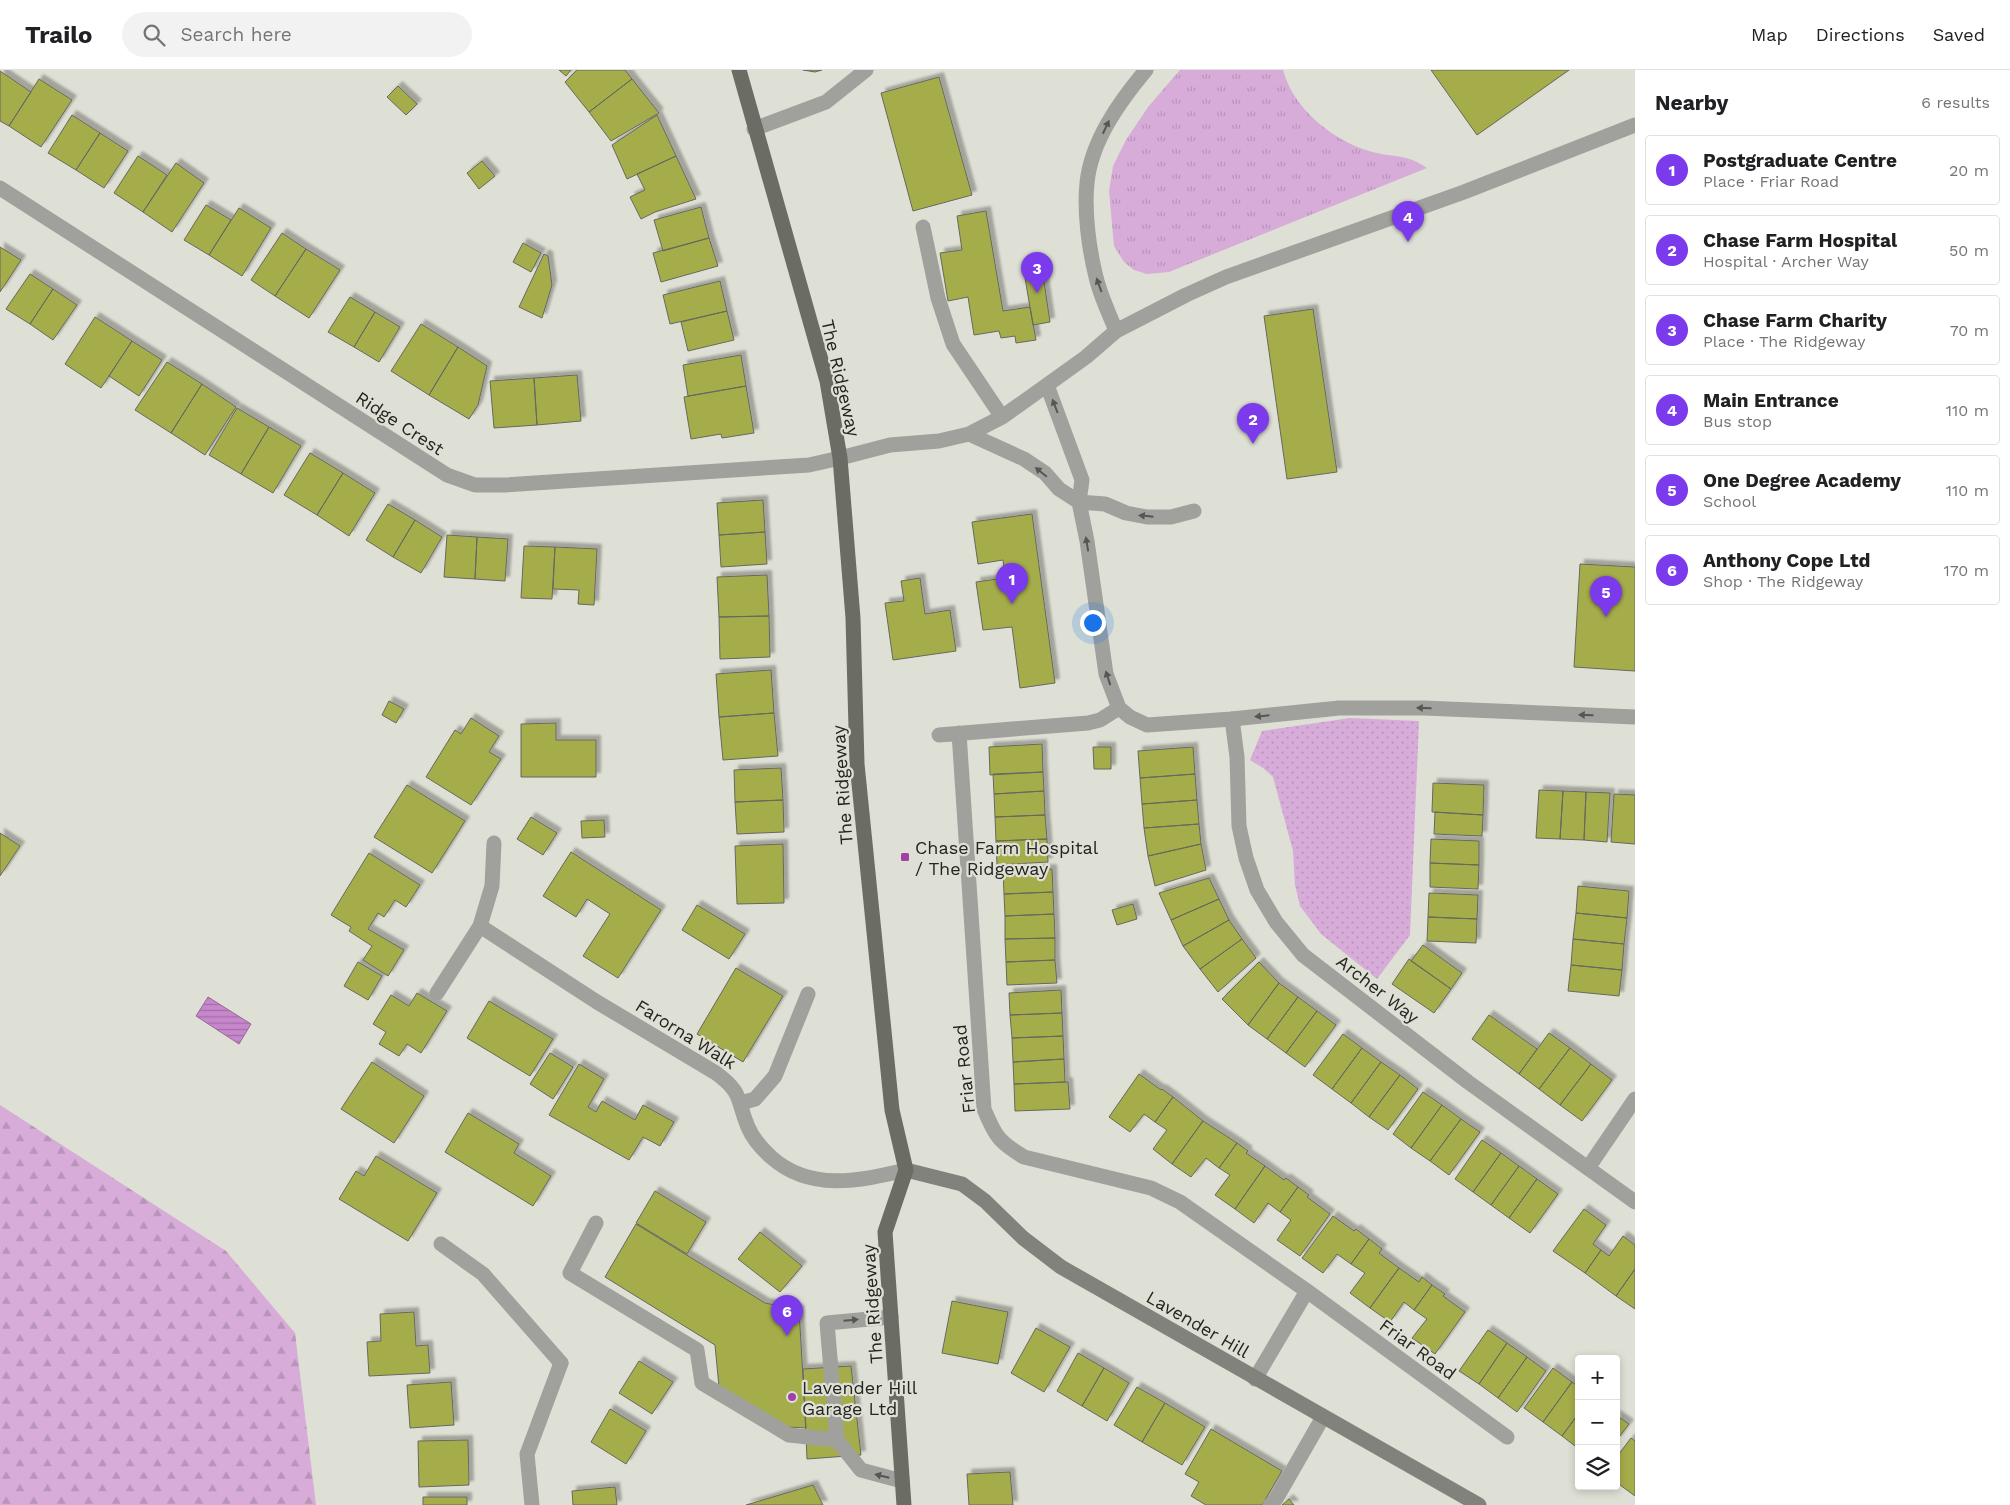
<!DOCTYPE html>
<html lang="en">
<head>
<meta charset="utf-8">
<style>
  body { margin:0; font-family:"Work Sans",sans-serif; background:#f2f2f2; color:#202124 }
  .controls { position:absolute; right:15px; bottom:15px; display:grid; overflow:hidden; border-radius:5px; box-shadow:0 2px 8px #0003 }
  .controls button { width:45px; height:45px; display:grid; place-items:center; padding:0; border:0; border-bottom:1px solid #e0e0e0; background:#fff; color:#202124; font:25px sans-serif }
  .you { position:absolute; left:1092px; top:552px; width:18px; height:18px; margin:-12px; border:4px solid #fff; border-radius:50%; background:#1a73e8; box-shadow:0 0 0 8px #1a73e833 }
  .badge { display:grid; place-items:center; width:32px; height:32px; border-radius:50%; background:#7c3aed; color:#fff; font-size:16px; font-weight:700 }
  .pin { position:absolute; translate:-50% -41px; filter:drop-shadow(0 1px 2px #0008) }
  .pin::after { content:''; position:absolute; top:26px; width:18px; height:15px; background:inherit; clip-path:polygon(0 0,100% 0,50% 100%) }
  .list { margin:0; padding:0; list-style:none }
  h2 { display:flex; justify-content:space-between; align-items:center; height:65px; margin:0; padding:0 20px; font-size:21px }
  h2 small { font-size:16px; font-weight:400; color:#757577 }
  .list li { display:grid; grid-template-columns:32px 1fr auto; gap:15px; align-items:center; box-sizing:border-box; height:70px; margin:0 10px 10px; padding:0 10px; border:1px solid #e0e0e0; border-radius:5px }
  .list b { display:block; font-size:19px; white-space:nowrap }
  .list p { margin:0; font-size:16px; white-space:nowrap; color:#757577 }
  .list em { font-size:16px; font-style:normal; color:#757577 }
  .icon { flex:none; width:28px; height:28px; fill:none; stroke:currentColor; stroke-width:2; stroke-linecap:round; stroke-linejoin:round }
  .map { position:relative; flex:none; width:1635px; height:1435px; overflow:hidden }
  header { display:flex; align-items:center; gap:30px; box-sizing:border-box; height:70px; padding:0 25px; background:#fff; border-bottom:1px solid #e0e0e0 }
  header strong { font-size:24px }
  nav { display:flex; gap:28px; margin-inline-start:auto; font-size:18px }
  .search { width:350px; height:45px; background:#f2f2f2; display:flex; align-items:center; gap:12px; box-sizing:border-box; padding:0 18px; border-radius:28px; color:#757577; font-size:19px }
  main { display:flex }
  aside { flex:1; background:#fff }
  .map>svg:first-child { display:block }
</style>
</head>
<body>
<header>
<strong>Trailo</strong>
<div class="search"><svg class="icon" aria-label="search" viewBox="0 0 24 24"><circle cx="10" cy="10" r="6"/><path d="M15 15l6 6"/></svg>Search here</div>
<nav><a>Map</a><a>Directions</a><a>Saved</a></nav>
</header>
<main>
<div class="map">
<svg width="1635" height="1435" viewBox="0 0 1635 1435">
  <defs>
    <pattern id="grass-tufts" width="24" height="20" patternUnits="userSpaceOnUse" patternTransform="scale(1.25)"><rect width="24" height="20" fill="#d7acd9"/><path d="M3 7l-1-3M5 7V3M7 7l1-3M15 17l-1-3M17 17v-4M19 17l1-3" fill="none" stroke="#b894ba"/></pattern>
    <pattern id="forest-firs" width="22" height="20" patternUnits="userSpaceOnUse" patternTransform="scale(1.25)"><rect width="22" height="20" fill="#d7acd9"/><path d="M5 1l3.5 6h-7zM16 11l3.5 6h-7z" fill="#b894ba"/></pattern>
    <pattern id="park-dots" width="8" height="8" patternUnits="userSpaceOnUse" patternTransform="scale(1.25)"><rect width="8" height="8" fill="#d7acd9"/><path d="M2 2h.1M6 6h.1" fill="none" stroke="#b894ba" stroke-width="1.8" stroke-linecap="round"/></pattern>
    <pattern id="water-rules" width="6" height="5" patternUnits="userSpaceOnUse" patternTransform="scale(1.25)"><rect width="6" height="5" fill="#c887cc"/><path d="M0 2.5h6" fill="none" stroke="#a26ea5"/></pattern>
    <filter id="shadow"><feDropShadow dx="4.5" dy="-4.5" stdDeviation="1" flood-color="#0004"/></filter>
  </defs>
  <rect width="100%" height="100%" fill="#dee0d5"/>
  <path fill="url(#grass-tufts)" d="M1180 0H1283C1293 38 1332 70 1369 81 1381 85 1394 85 1406 88 1414 90 1421 94 1427 98L1169 202 1147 204 1134 200 1124 192 1114 176 1109 121 1113 96 1126 70 1148 37Z"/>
  <path fill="url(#forest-firs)" d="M0 1035 226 1181 295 1263 316 1435H0Z"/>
  <path fill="url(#park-dots)" d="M1350 648 1419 651 1410 865 1377 909 1321 864 1300 836 1295 815 1293 781 1273 707 1263 698 1250 690 1262 661Z"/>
  <path fill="url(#water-rules)" stroke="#976998" d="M208 927 251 954 239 974 196 946Z"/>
  <path fill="#a5ad4c" stroke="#67685e" filter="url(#shadow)" d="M559 0H571L566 6Z
    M577 0H625L632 9 589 42 565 12Z
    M803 0H822L815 2Z
    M1431 0H1569L1477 65Z
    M0 1 31 22 9 56 0 51Z
    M939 7 972 125 913 141 881 23Z
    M39 9 72 30 41 77 9 56Z
    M632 9 659 43 611 71 589 42Z
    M398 16 417 34 406 45 387 27Z
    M72 45 100 63 76 100 48 83Z
    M657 45 676 86 627 109 612 75Z
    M100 63 128 81 104 118 76 100Z
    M138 86 167 105 143 142 114 123Z
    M676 86 696 129 655 142 641 149 630 127 645 120 637 104Z
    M482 91 495 106 479 119 467 103Z
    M176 93 204 113 172 162 143 142Z
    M206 135 231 150 209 185 184 170Z
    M701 137 709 168 663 181 654 150Z
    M239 138 271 158 242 206 209 185Z
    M986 141 1003 241 1030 237 1036 270 1016 273 1015 266 1001 268 999 261 974 265 968 227 948 231 940 183 962 180 957 146Z
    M282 163 306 179 275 226 251 210Z
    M709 168 718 196 661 212 653 183Z
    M523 173 541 183 531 202 513 192Z
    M0 177 21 190 0 222Z
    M306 179 340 200 309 248 275 226Z
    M544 184 548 186 552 215 542 248 519 237Z
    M30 204 53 219 30 254 6 239Z
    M1043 205 1050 252 1033 255 1025 208Z
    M720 211 727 241 670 254 663 225Z
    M53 219 77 235 53 270 30 254Z
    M350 227 375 242 354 277 328 262Z
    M1313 239 1337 402 1287 409 1264 246Z
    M727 241 734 270 688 281 681 252Z
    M375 242 400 257 379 292 354 277Z
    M95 247 132 271 101 318 65 294Z
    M421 254 458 277 429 325 391 301Z
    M132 271 162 290 139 326 109 306Z
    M458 277 487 296 478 335 469 349 429 325Z
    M741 285 746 316 688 326 683 295Z
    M167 292 202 314 171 363 135 340Z
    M577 305 581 351 537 355 534 308Z
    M534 308 537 355 494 358 490 311Z
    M202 314 236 337 205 385 171 363Z
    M746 316 754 363 722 368 721 364 691 369 684 327Z
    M237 338 269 357 241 404 209 385Z
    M269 357 301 376 273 423 241 404Z
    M310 383 343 403 317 445 284 425Z
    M343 403 375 423 349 466 317 445Z
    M763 430 765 462 719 465 717 433Z
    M388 434 415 450 393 487 366 470Z
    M1032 444 1055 613 1020 618 1012 557 983 560 976 512 1005 508 1003 490 978 494 972 452Z
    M415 450 442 467 421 503 393 487Z
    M765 462 767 494 721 497 719 465Z
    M447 465 477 467 475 509 444 507Z
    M477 467 508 469 505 511 475 509Z
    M524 476 555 477 552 529 521 528Z
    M555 477 597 479 594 535 578 534 579 520 553 519Z
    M1580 494 1635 497V601L1574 597Z
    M767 505 769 546 719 547 717 507Z
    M920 508 925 544 950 540 956 581 893 590 885 533 904 531 901 511Z
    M769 546 770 587 720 589 719 547Z
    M771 600 774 643 719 647 716 604Z
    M389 631 404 639 396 653 382 645Z
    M774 643 778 686 723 690 719 647Z
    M471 648 499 666 489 682 501 689 471 735 426 707 455 660 461 664Z
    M556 653V670H596V707H521V654Z
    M1042 674 1043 702 990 705 989 677Z
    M1093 677H1111V699H1094Z
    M1193 677 1195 704 1140 708 1138 681Z
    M781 698 783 730 735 732 734 700Z
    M1043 702 1044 721 994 724 993 704Z
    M1195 704 1197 730 1142 734 1140 708Z
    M1433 713 1484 715 1483 745 1432 742Z
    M407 715 465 751 432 803 374 767Z
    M1539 720 1563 721 1560 769 1536 768Z
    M1044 721 1045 745 995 747 994 724Z
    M1563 721 1586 722 1584 770 1560 769Z
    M1586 722 1610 723 1607 772 1584 770Z
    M1614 724 1635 725V774L1611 772Z
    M783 730 784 762 737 764 735 732Z
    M1197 730 1199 754 1144 758 1142 734Z
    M1435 742 1483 745 1482 766 1434 764Z
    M1045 745 1047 769 996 771 995 747Z
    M531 747 557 763 543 785 517 769Z
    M604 750 605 767 582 768 581 751Z
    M1199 754 1201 774 1148 786 1144 758Z
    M0 763 20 776 0 806Z
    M1047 769 1048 792 997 795 996 771Z
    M1431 769 1479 771V795L1430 793Z
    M783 774 784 833 737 834 735 776Z
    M1201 774 1206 800 1155 816 1148 786Z
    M571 782 661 840 618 908 583 886 610 844 587 829 576 847 543 826Z
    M369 783 420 815 406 837 395 830 384 847 378 843 368 859 404 880 388 906 363 890 372 876 349 861 351 857 331 845Z
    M1430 793 1479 795 1478 819 1430 817Z
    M1052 799 1053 822 1004 824 1003 801Z
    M1209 808 1219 829 1171 850 1159 823Z
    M1578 816 1629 821 1627 848 1576 843Z
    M1053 822 1054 844 1005 846 1004 824Z
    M1429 823 1478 825 1477 849 1428 847Z
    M1219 829 1229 850 1183 876 1171 850Z
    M1133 834 1137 849 1117 855 1112 840Z
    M697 835 745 864 729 889 682 860Z
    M1576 843 1627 848 1624 874 1573 869Z
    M1054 844 1055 868 1005 869V846Z
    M1428 847 1477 849 1476 873 1427 871Z
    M1229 850 1242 869 1200 899 1183 876Z
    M1055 868V890L1006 892 1005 869Z
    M1242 869 1256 888 1218 922 1200 899Z
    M1573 869 1624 874 1622 900 1571 895Z
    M1423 875 1462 903 1451 919 1411 891Z
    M1409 889 1451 919 1434 943 1392 914Z
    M1055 890 1057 913 1007 915 1006 892Z
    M358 892 382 906 368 930 344 916Z
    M1259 892 1279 913 1248 955 1222 929Z
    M1571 895 1622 900 1619 926 1568 921Z
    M736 898 783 926 743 992 697 964Z
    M1279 913 1298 927 1267 969 1248 955Z
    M1061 920 1062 943 1010 945 1009 923Z
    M417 923 447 941 421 983 407 974 399 986 379 974 386 962 373 954 391 925 409 936Z
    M1298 927 1317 941 1286 983 1267 969Z
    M489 931 553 969 530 1006 467 968Z
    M1317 941 1336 955 1305 997 1286 983Z
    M1062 943 1063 966 1012 968 1010 945Z
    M1489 945 1537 979 1519 1004 1472 969Z
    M1549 963 1570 978 1539 1019 1519 1004Z
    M1343 964 1362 978 1332 1019 1313 1005Z
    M1063 966 1064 989 1013 992 1012 968Z
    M1362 978 1381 992 1351 1033 1332 1019Z
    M1570 978 1591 994 1560 1035 1539 1019Z
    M550 983 573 997 553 1029 530 1014Z
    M1064 989 1065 1012 1014 1014 1013 992Z
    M372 992 424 1026 394 1073 341 1039Z
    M1381 992 1400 1005 1369 1047 1351 1033Z
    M579 994 604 1009 588 1037 596 1042 602 1031 635 1050 643 1035 674 1052 660 1076 643 1067 629 1090 549 1045Z
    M1591 994 1612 1010 1582 1051 1560 1035Z
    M1139 1004 1161 1020 1162 1019 1173 1027 1155 1052 1144 1044 1130 1062 1109 1047Z
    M1400 1005 1418 1019 1388 1060 1369 1047Z
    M1068 1012 1070 1039 1015 1041 1014 1014Z
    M1423 1022 1442 1035 1411 1078 1393 1064Z
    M1173 1027 1203 1051 1172 1094 1153 1079 1167 1060 1155 1052Z
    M1442 1035 1461 1049 1430 1091 1411 1078Z
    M468 1043 519 1074 514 1083 551 1106 533 1136 445 1082Z
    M1461 1049 1480 1062 1449 1105 1430 1091Z
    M1203 1051 1237 1073 1219 1098 1206 1088 1191 1107 1172 1094Z
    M1482 1070 1501 1083 1473 1122 1455 1109Z
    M1237 1073 1248 1081 1246 1083 1265 1096 1235 1139 1215 1125 1230 1105 1219 1098Z
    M1501 1083 1519 1096 1491 1135 1473 1122Z
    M376 1086 437 1123 408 1171 339 1129 356 1101 364 1106Z
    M1265 1096 1284 1110 1286 1108 1298 1117 1280 1142 1268 1133 1254 1153 1235 1139Z
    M1519 1096 1537 1109 1509 1148 1491 1135Z
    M1537 1109 1558 1124 1530 1163 1509 1148Z
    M1298 1117 1309 1125 1307 1127 1330 1144 1300 1186 1277 1170 1291 1150 1280 1142Z
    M655 1121 706 1152 687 1184 636 1153Z
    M1584 1139 1606 1155 1593 1174 1601 1180 1585 1203 1553 1181Z
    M1333 1146 1354 1161 1356 1159 1369 1169 1351 1194 1337 1184 1323 1203 1302 1188Z
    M636 1154 765 1233 799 1240 806 1358 788 1357 719 1317 715 1275 605 1207Z
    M760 1162 802 1196 780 1222 738 1189Z
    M1623 1166 1635 1175V1199L1616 1226 1585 1203 1601 1180 1609 1186Z
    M1369 1169 1382 1179 1379 1183 1399 1198 1370 1238 1350 1223 1365 1203 1351 1194Z
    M1399 1198 1419 1212 1422 1207 1432 1215 1414 1240 1404 1232 1390 1252 1370 1238Z
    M1635 1199V1239L1616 1226Z
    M1432 1215 1445 1224 1443 1226 1465 1242 1435 1284 1412 1268 1427 1249 1414 1240Z
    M952 1231 1008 1242 998 1294 942 1283Z
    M414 1242 416 1276 428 1275 430 1303 369 1306 367 1272 381 1271 380 1244Z
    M1036 1258 1070 1277 1044 1322 1011 1303Z
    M1488 1260 1507 1273 1479 1314 1459 1301Z
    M1507 1273 1527 1287 1498 1328 1479 1314Z
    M1078 1283 1104 1298 1082 1336 1057 1321Z
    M1527 1287 1546 1301 1517 1342 1498 1328Z
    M639 1291 673 1312 652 1344 619 1323Z
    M851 1296 861 1385 807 1389 803 1299Z
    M1104 1298 1129 1313 1107 1351 1082 1336Z
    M1553 1298 1572 1312 1543 1352 1524 1338Z
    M451 1312 454 1355 410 1358 407 1315Z
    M1572 1312 1579 1317V1343L1562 1366 1543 1352Z
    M1137 1317 1165 1333 1142 1372 1114 1355Z
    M1165 1333 1205 1357 1182 1395 1142 1372Z
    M610 1339 646 1361 626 1394 591 1372Z
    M1579 1343V1379L1562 1366Z
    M1616 1345 1629 1354 1616 1371Z
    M1211 1359 1282 1401 1262 1435H1206L1191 1426 1199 1412 1185 1404Z
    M1631 1368 1635 1371V1426L1616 1412V1388Z
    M468 1370 469 1415 419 1417 418 1371Z
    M1010 1402 1013 1435H969L967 1404Z
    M813 1415 823 1435H746Z
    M615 1417 617 1435H573L572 1421Z
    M423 1427H467V1435H423Z
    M1289 1429 1294 1435H1282Z"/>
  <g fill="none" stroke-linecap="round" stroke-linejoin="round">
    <path stroke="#a0a09c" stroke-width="15" d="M923 157 938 228 953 274 1002 347
      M1116 261C1109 243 1100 225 1096 207 1089 179 1084 142 1087 113 1091 71 1120 31 1146 0
      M1047 315 1082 410 1079 432 1087 471 1106 604 1119 638 1130 647 1147 655 1232 649 1339 638H1424L1635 647
      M969 364 1024 389 1045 403 1059 419 1079 432 1105 434 1126 443 1147 447H1171L1194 441
      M840 388 890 375 939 371 969 364 1002 347 1019 335 1086 287 1116 261 1186 225 1226 207 1464 122 1635 55
      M437 923 480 856 492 816 494 773
      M741 1033 755 1029 775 1006 808 924
      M596 1153 570 1203 697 1280 702 1313 789 1365 837 1370
      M441 1174 483 1204 561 1293
      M891 1247 827 1253 837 1370 861 1400 902 1411
      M1270 1435 1276 1429 1323 1347"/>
    <path stroke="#a0a09c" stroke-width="15" d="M754 59 826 32 866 0
      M0 118 447 405 475 415H505L809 395 840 388
      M1232 649 1237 687 1239 756 1246 788 1257 820 1276 852 1303 885 1468 1012 1635 1132
      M959 663 984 1039C995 1066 999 1072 1024 1087L1151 1118 1180 1132 1307 1221 1507 1367
      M939 665 1088 653 1100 650 1119 638
      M480 856 597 932 716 1003C744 1024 736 1029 748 1057 753 1069 762 1079 771 1087 810 1122 859 1111 906 1100
      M1588 1098 1635 1029
      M1255 1309 1307 1221
      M532 1435 527 1384 561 1293"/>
    <path stroke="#81827b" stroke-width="15" d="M906 1100 962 1114 985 1131 1023 1168 1061 1197 1479 1435"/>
    <path stroke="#6b6c64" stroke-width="15" d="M739 0 827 311 840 388 853 548 857 694 892 1040 906 1100 885 1162 904 1435"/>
  </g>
  <defs><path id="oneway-solid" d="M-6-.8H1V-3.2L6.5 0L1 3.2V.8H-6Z" transform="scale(1.25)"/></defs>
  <g fill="#565652">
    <use href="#oneway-solid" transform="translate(1106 57) rotate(-65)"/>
    <use href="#oneway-solid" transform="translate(1099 215) rotate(-110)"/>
    <use href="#oneway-solid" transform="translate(1055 336) rotate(-111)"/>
    <use href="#oneway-solid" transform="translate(1041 402) rotate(-141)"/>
    <use href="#oneway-solid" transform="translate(1146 446) rotate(-174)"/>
    <use href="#oneway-solid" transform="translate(1087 474) rotate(-99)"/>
    <use href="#oneway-solid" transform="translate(1108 608) rotate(-108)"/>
    <use href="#oneway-solid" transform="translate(1424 638) rotate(-179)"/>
    <use href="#oneway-solid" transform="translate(1586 645) rotate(-178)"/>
    <use href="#oneway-solid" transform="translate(1262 646) rotate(174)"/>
    <use href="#oneway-solid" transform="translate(851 1250) rotate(-5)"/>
    <use href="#oneway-solid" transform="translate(882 1406) rotate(-166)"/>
  </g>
  <g fill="#a040a8" stroke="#dee0d5" stroke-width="2">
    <rect x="900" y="782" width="10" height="10" rx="2.5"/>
    <circle cx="792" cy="1327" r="5"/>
  </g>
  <g text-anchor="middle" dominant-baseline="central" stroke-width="4.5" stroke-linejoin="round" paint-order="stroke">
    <g font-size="18" fill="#242420" stroke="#dee0d5">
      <text transform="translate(841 308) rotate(77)">The Ridgeway</text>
      <text transform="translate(400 353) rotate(33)">Ridge Crest</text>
      <text transform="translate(842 715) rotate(-94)">The Ridgeway</text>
      <text transform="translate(1378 919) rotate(38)">Archer Way</text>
      <text transform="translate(686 964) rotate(32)">Farorna Walk</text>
      <text transform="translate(964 999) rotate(-96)">Friar Road</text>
      <text transform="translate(872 1234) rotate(-94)">The Ridgeway</text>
      <text transform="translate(1198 1254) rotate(30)">Lavender Hill</text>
      <text transform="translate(1418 1279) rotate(36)">Friar Road</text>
    </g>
    <g font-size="18" fill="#242420" stroke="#dee0d5" text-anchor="start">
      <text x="915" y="777">Chase Farm Hospital<tspan x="915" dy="21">/ The Ridgeway</tspan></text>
      <text x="802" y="1317">Lavender Hill<tspan x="802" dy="21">Garage Ltd</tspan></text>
    </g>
  </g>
</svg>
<div class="controls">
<button>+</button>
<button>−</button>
<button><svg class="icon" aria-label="layers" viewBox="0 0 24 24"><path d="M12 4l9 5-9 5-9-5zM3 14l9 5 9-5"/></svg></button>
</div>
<div class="you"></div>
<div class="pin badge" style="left:1012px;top:534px">1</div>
<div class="pin badge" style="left:1253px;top:374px">2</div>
<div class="pin badge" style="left:1037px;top:223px">3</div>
<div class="pin badge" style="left:1408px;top:172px">4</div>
<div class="pin badge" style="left:1606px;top:547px">5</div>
<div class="pin badge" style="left:787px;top:1266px">6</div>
</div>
<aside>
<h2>Nearby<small>6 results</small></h2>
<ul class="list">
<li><span class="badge">1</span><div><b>Postgraduate Centre</b><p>Place · Friar Road</p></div><em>20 m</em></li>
<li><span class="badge">2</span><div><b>Chase Farm Hospital</b><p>Hospital · Archer Way</p></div><em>50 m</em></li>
<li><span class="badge">3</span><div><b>Chase Farm Charity</b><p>Place · The Ridgeway</p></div><em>70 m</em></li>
<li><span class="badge">4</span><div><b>Main Entrance</b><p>Bus stop</p></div><em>110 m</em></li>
<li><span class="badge">5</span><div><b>One Degree Academy</b><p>School</p></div><em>110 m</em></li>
<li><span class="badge">6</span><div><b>Anthony Cope Ltd</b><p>Shop · The Ridgeway</p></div><em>170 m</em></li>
</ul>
</aside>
</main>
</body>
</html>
